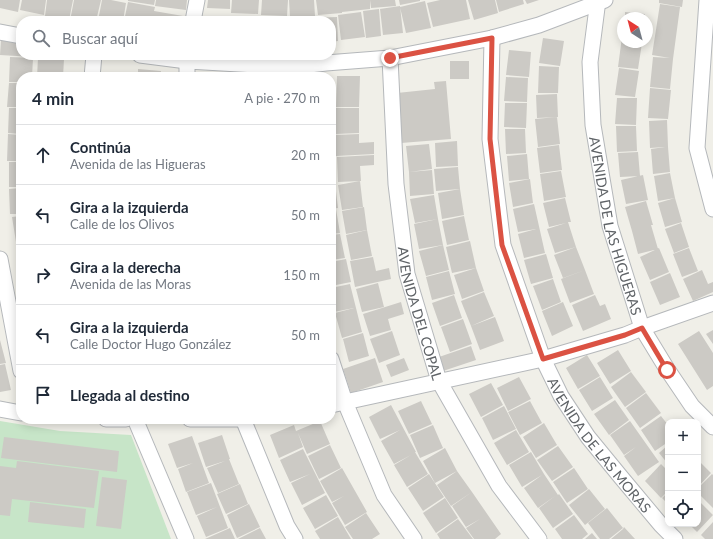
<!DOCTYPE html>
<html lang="es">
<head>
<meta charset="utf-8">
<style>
  body { margin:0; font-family:Lato,sans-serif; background:#f2f2f3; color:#1f2937 }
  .controls { position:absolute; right:12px; bottom:12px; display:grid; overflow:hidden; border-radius:8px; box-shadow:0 2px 10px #0003 }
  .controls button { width:36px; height:36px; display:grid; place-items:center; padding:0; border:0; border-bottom:1px solid #e0e1e3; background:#fff; color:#1f2937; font:20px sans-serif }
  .compass { position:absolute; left:617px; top:12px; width:36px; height:36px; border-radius:50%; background:#fff; box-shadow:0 2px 10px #0003; rotate:324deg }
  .stop { position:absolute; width:12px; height:12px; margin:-9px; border:3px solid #db5243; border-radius:50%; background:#fff }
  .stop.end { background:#db5243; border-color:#fff; box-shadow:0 1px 4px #0008 }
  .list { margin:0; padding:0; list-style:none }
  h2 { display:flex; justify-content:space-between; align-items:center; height:52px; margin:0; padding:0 16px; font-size:17px }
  h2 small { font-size:13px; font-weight:400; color:#747a83 }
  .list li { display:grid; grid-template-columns:26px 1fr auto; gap:12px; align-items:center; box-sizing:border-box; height:60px; padding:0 16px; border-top:1px solid #e0e1e3 }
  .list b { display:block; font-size:15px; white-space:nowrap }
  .list p { margin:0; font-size:13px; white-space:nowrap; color:#747a83 }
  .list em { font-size:13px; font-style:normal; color:#747a83 }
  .icon { flex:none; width:22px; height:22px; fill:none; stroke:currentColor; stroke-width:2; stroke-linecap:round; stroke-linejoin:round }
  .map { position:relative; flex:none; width:713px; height:539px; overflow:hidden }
  .search { position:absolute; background:#fff; box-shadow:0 2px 10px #0003; left:16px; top:16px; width:320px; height:44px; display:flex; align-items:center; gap:10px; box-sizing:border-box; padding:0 14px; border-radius:16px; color:#747a83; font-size:15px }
  .panel { position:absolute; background:#fff; box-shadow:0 2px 10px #0003; left:16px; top:72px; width:320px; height:352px; border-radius:16px }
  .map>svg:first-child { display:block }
</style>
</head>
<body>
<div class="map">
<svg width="713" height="539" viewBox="0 0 713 539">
  <rect width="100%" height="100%" fill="#f0efe8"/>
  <path fill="#c7e5c8" d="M0 421 60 431 131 435 171 539H0Z"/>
  <path fill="#cccac5" d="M0 0H20L18 12 0 8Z
    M22 0H46L44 15 20 10Z
    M47 0H73L69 20 45 16Z
    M74 0H101L96 21H70Z
    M102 0H111L126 3 123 21H98Z
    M128 0H155L154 5 128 1Z
    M156 0H187L186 10 155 6Z
    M208 0H230V9L207 8Z
    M232 0H259L258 14 231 13Z
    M262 0H288L287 16 261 15Z
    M289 0H314L315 16 290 17Z
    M316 0H370V9L342 12V13L318 15Z
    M370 0H395L396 6 371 8Z
    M399 0H420V1L400 5Z
    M440 0H466L470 19 433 27 427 3Z
    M468 0H495L498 13 474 20Z
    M496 0H523L524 4 499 12Z
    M525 0H539L527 4Z
    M659 0H683L682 7 659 3Z
    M425 1 431 28 406 33 400 7Z
    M128 2 155 7 154 11 183 16 182 21H124Z
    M660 4 680 7 673 59 670 89 650 87 653 57 670 58 652 55Z
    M400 6 403 33 383 35 380 9Z
    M379 9 381 36 366 38 363 11Z
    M361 12 365 37 341 40 338 15Z
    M625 12 645 14V18H625Z
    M233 16 257 17V21H233Z
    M258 16 285 17V21H258Z
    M337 17 338 41 331 42V21H311V18Z
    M205 18 232 19V21H205Z
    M285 18H310V21H285Z
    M622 37 623 38V42L642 43 638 69 618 67Z
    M543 38 564 41 560 66 539 63Z
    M1 40 21 42V55H33V57L0 55Z
    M509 50 531 52 529 77 506 75Z
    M10 57 33 58 32 77H21V82H9Z
    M38 58 64 59 63 77H37Z
    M450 61H469V79H450Z
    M539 66 559 67 558 93H538Z
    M619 68 639 71 635 97 615 95Z
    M138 69 161 71 160 77H138Z
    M127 73V77H103V74Z
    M337 76H360L359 107H336Z
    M506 77 528 78 527 102 504 101Z
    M446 81 451 139 401 143 397 93 435 89 434 82Z
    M9 83H21V107H7Z
    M650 88 671 90 668 119 648 118Z
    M557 94 558 117 537 118 536 95Z
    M617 98H637L636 125 615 124Z
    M505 103H527L526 128 504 127Z
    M9 108H21V134L8 133Z
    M335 108H359V133L336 134Z
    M557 117 560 144 538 147 535 119Z
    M667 120 668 147 670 172 653 174 651 149 665 147 650 148 649 121Z
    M616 126H636L637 151 617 152Z
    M505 129H525L526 153 506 154Z
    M8 134 21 135V161H7Z
    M359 134V143L374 142V154L336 156 335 135Z
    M457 141 458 166 436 167 435 143Z
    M429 144 432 169 409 172 406 146Z
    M559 145 562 170 540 173 537 148Z
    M638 152 640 176 620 177 618 153Z
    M527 154 529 179 509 181 507 156Z
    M374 155V165L360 166 361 181 338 182 337 157Z
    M331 157H333L335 182 331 183Z
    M9 162H21V187H9Z
    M458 167 460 189 436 191 434 169Z
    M432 170 434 194 410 196 409 172Z
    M561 171 566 197 544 201 540 174Z
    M670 173 675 198 658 201 654 176Z
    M643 175 648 200 626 204 621 180Z
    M530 179 533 203 513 207 509 183Z
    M360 181 363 207 342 210 338 185Z
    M331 183H335L338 208 331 209Z
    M21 188V214H10L9 189Z
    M460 189 464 215 442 219 438 193Z
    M434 195 438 219 415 223 410 199Z
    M565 198 571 222H568L576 247 555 253 547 229 566 223 549 227 543 203Z
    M675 198 682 222 665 227 658 203Z
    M646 201 653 225H651L658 249 638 254 632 231 638 229 632 231 625 207Z
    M534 204 545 253 524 258 518 234 536 229 518 232 513 209Z
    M364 207 367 230 346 234 342 211Z
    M336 209 340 233 331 234V210Z
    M21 216V242H16L12 217Z
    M464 216 469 240 447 245 442 221Z
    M438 219 443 245 419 249 414 224Z
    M681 223 689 247 674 253 665 229Z
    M367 230 372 256 351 260 346 235Z
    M340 234 345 258 331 260V235Z
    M470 241 476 268 452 273 446 247Z
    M21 242V270H20L16 243Z
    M443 245 449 270 426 276 419 251Z
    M576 247 585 270 563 278 554 255Z
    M659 248 669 272 650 280 640 257Z
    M689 248 698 271 682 277 673 254Z
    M546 254 553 278 531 284 524 260Z
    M373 257 376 271 389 268 391 279 355 287 350 261Z
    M346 259 351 282 331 286V262Z
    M476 268 484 291 462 299 454 275Z
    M585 270 594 294 570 303 561 279Z
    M702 270 708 284 713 282V292L693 301 683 279Z
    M449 271 455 294 432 300 426 277Z
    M670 273 680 297 660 305 650 282Z
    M553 279 561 302 542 310 533 286Z
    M378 283 384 307 362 312 356 289Z
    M350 284 362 332 342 338 335 313 354 308 334 312 331 299V288Z
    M484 292 494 316 471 326 461 301Z
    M454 295 462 318 440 326 432 303Z
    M595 295 600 306 605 304 611 319 583 331 572 305Z
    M401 302 404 314 388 319 391 330 370 336 363 314Z
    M563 302 573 326 552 336 542 311Z
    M495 317 504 341 480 350 471 326Z
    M463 319 472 344 450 352 441 327Z
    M713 330V344L706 334Z
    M392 331 400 355 379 363 370 339Z
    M699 331 713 353V386L707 390 678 344Z
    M363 333 369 356 349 362 343 339Z
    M0 340 6 363 0 364Z
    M471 346 476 360 443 371 439 357Z
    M618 350 631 371 610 384 597 363Z
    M587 355 600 376 578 389 566 368Z
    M375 358 383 382 351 393 343 369Z
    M404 358 409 370 391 377 386 365Z
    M5 364 11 390 0 392V365Z
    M631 372 646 392 625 407 611 387Z
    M519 377 531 399 508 411 497 388Z
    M600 377 613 398 592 411 579 390Z
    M491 383 503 405 481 417 469 394Z
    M646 393 661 413 640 428 626 408Z
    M615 400 629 420 609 435 594 414Z
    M421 401 432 424 409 434 398 411Z
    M530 401 542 423 520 435 508 412Z
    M391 405 416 452H415L428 474 407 487 394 465 411 455 394 464 381 441 400 430 380 439 369 417Z
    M504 406 516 429 493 440 482 418Z
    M661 416 668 425V442L655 451 641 430Z
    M320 421 330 444 307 454 298 433 303 447 279 458 270 435 294 425 296 431Z
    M630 421 659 462 638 476 624 456 636 447 624 455 610 435Z
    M544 423 557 445 536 458 523 437Z
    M433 425 443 448 420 458 410 435Z
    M516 430 529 452 507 465 494 443Z
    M222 435 230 459H229L239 484 218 493 207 468 225 461 206 467 198 443Z
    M192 436 209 483 186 492 178 469 193 463 177 468 168 444Z
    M4 437 119 451 117 472 1 458Z
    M330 445 341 468 319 479 308 456Z
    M668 445V464L659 453Z
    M558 446 573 467 552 481 537 460Z
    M445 448 457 471 435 483 423 461Z
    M303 449 325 493 302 505 291 483 310 474 290 482 280 460Z
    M531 452 544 474 558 495 559 494 573 514 553 528 539 508 555 496 538 508 524 488 542 475 522 487 509 465Z
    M698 460 711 473 698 487Z
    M17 461 99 471 94 508 12 499 10 516 0 515V466L16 468Z
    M661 464 668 471V491L661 498 645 481Z
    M342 468 367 512 345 525 332 503 344 496 332 502 320 481Z
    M574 468 588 489 567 503 553 482Z
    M457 471 472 492 451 506 437 485Z
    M429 474 444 497 423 511 408 488Z
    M712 474 713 475V508L698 493V488Z
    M102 477 127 480 121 529 96 526Z
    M211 483 228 528 206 537 197 516 217 507 196 515 187 492Z
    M240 484 248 504 226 514 217 494Z
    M589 489 605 509 585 525 569 505Z
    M472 492 501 534 495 539H474L466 528 480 519 466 527 452 506Z
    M668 492V504L662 498Z
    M326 495 338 516 315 529 303 508Z
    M445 498 458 518 436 533 423 513Z
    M698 500 713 515 697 532 689 524H698Z
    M30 502 86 509 84 528 28 522Z
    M249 504 260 527 237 538 227 515Z
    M607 508 623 528 609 539H600L588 523Z
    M366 513 380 534 372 539H353L345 527Z
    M574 515 588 534 582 539H562L555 529Z
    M338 517 351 539H320L315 531Z
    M458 519 473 539H440L437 534Z
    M713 522V539H705L701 535Z
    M624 527 635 539H611L623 529Z
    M230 528 235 539H205Z
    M260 528 266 539H238Z
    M592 533 597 539H585Z"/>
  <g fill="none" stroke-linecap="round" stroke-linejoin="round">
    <defs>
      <g id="street">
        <path id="s1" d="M598 0 590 62 593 125 610 226 642 328 667 369 692 406 713 427"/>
        <path d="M707 0 697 148 713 209"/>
        <path d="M193 21 197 0"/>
        <path d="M0 32 21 36"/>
        <path id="s2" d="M492 38 490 139 503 245 543 359 561 396 588 437 620 476 661 525 675 539"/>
        <path d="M140 55 187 61 292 67 326 63 390 58 492 38 539 25 605 0"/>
        <path id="s3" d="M390 58 396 184 407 274 439 381 499 486 539 539"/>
        <path d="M92 77 94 55"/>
        <path d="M187 77V55"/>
        <path d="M0 259 21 371"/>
        <path d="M331 359 345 402 384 495 414 539"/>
        <path d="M331 405 345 402 543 359 625 335 642 328 713 303"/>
        <path d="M0 409 21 413"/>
        <path d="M106 419H126"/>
        <path d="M135 419 186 539"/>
        <path d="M190 419H245"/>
        <path d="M243 419 287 526 295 539"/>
      </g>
    </defs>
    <use href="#street" stroke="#b5b8bb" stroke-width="17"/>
    <use href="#street" stroke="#fff" stroke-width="15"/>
  </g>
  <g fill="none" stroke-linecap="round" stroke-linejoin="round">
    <path stroke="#db5243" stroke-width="5" d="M390 58 492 38 490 139 502 245 543 359 625 335 642 328 667 370"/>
  </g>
  <g text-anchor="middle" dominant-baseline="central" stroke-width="3" stroke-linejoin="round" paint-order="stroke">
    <g font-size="14" fill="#5f6367" stroke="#fff">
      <text stroke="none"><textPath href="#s1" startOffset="229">AVENIDA DE LAS HIGUERAS</textPath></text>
      <text stroke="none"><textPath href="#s3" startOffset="258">AVENIDA DEL COPAL</textPath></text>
      <text stroke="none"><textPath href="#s2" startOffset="432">AVENIDA DE LAS MORAS</textPath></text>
    </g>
  </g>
</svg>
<div class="controls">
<button>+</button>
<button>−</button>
<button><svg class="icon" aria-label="locate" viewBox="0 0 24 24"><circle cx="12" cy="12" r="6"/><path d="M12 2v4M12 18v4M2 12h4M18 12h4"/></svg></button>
</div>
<svg class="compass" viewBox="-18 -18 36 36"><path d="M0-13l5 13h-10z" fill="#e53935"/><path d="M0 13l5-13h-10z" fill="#747a83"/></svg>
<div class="stop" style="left:667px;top:370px"></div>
<div class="stop end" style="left:390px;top:58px"></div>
<div class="search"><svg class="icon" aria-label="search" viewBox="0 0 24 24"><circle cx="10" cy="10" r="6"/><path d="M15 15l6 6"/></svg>Buscar aquí</div>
<section class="panel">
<h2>4 min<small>A pie · 270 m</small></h2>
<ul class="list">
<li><svg class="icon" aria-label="ahead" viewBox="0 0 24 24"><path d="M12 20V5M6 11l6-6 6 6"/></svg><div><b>Continúa</b><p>Avenida de las Higueras</p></div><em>20 m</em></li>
<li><svg class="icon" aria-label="left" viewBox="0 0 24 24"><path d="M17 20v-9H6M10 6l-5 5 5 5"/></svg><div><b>Gira a la izquierda</b><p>Calle de los Olivos</p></div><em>50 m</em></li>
<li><svg class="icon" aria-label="right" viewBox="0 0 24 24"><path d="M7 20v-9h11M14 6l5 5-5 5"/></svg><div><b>Gira a la derecha</b><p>Avenida de las Moras</p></div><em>150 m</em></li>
<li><svg class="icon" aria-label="left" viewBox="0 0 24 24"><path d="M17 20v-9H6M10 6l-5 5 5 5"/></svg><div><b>Gira a la izquierda</b><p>Calle Doctor Hugo González</p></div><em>50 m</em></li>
<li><svg class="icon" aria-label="arrive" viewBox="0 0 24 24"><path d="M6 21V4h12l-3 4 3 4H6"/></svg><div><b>Llegada al destino</b></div></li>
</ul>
</section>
</div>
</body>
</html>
